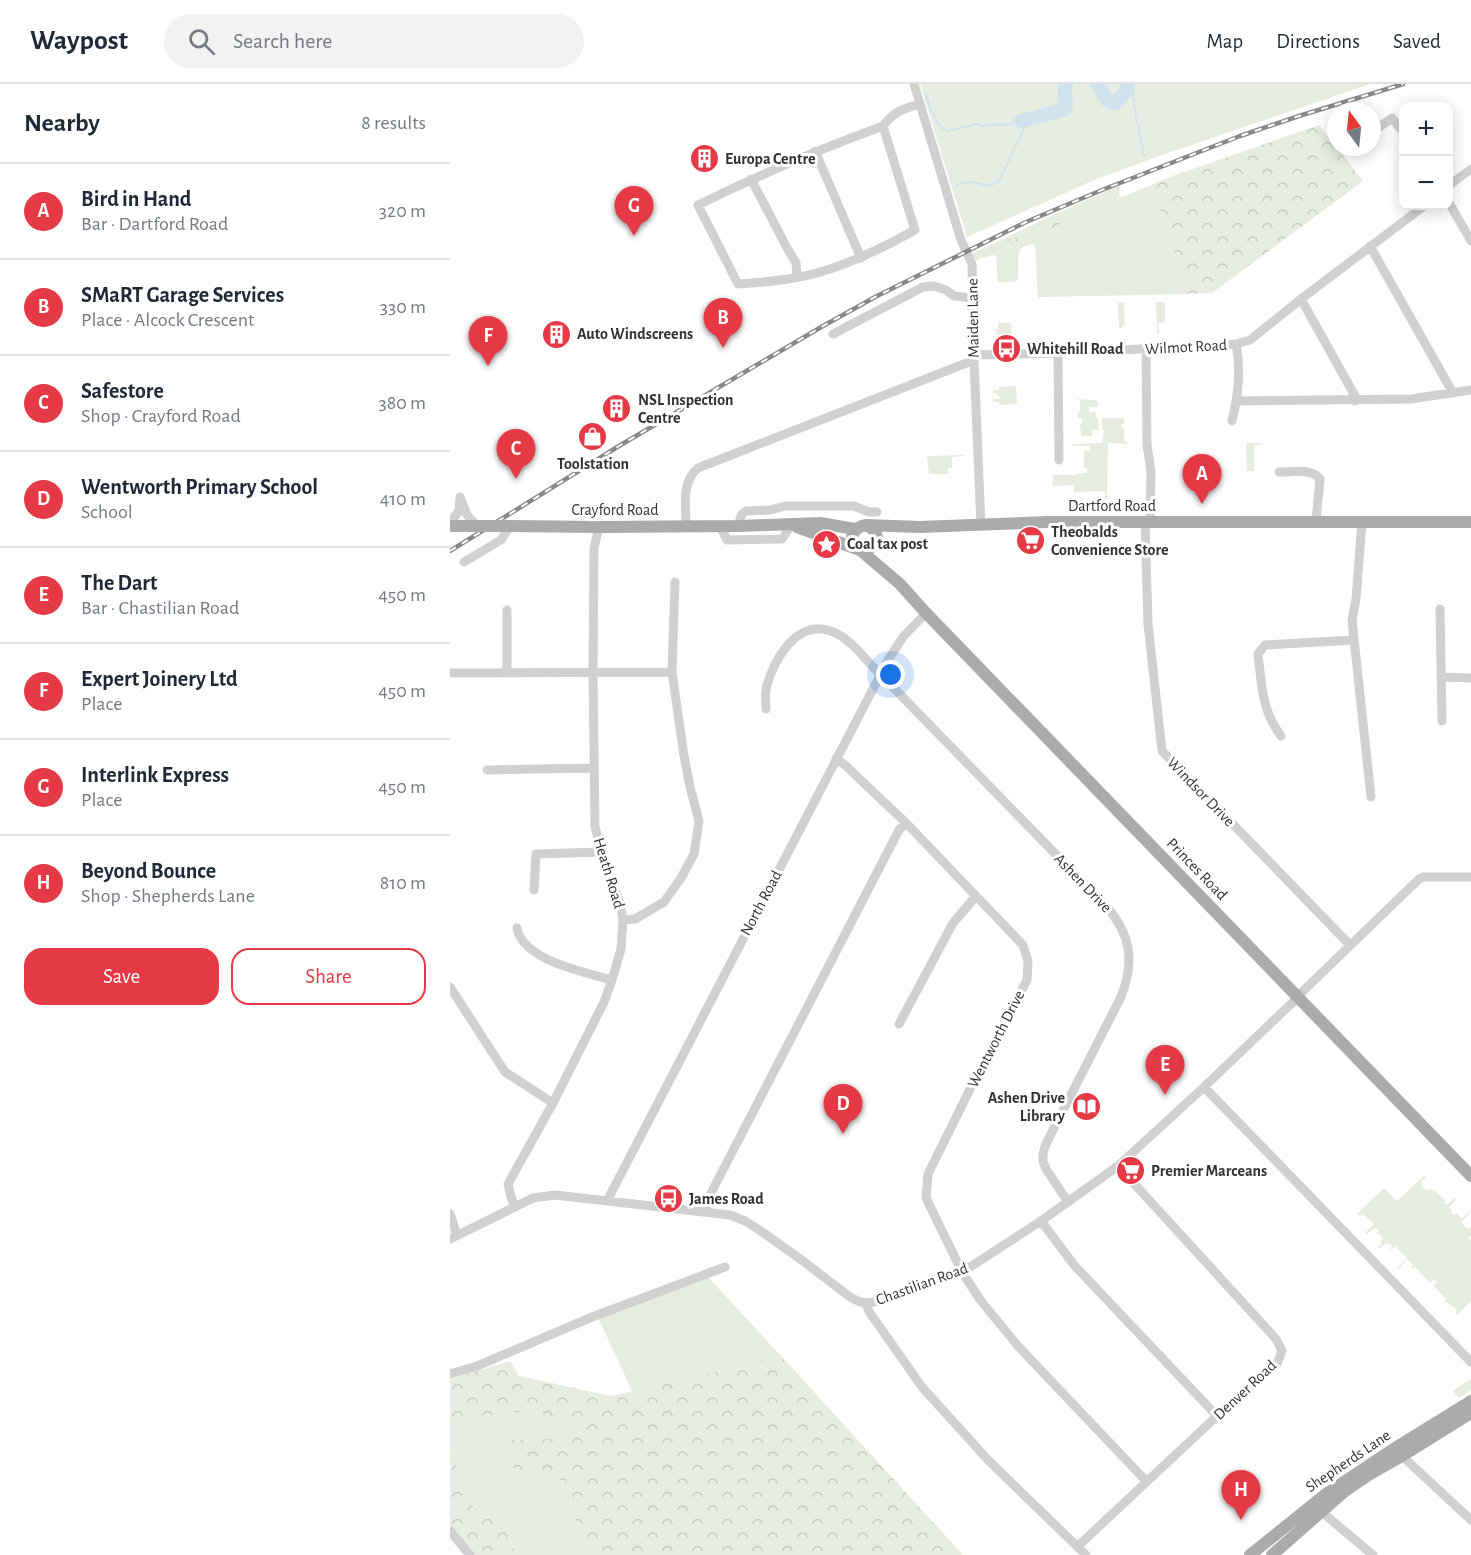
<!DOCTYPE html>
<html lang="en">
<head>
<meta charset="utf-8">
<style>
  body { margin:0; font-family:"Alegreya Sans",sans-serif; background:#f2f2f3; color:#1f2937 }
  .controls { position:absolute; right:18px; top:18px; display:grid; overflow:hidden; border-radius:12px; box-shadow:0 3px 15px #0003 }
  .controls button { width:54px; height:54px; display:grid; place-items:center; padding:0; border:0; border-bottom:2px solid #e0e1e3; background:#fff; color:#1f2937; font:30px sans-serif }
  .compass { position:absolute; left:877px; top:18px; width:54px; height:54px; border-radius:50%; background:#fff; box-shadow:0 3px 15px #0003; rotate:345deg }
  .you { position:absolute; left:441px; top:591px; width:21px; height:21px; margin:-15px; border:4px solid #fff; border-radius:50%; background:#1a73e8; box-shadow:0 0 0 9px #1a73e833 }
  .badge { display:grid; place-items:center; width:39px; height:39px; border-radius:50%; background:#e63946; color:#fff; font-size:20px; font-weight:700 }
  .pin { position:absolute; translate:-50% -50px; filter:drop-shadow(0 2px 3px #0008) }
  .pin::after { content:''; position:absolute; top:32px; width:21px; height:18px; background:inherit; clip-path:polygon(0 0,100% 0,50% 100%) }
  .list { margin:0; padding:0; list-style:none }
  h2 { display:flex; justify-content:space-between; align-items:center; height:78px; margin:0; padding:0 24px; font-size:26px }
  h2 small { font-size:20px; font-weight:400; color:#747a83 }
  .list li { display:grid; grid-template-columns:39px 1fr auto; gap:18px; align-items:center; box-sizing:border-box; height:96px; padding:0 24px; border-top:2px solid #e0e1e3 }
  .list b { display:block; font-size:22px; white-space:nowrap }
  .list p { margin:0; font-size:20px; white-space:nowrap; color:#747a83 }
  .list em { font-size:20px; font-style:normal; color:#747a83 }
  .actions { display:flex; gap:12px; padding:18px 24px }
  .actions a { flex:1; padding:14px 0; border:2px solid #e63946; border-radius:18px; text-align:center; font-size:21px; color:#e63946 }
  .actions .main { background:#e63946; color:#fff }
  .icon { flex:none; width:33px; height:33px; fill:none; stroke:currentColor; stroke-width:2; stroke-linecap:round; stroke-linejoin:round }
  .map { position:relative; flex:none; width:1021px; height:1471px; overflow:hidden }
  header { display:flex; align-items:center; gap:36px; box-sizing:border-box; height:84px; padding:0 30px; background:#fff; border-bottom:2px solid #e0e1e3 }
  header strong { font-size:28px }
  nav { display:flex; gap:33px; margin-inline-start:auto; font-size:21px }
  .search { width:420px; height:54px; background:#f2f2f3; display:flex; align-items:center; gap:15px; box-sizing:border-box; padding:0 21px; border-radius:33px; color:#747a83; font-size:22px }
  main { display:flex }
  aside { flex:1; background:#fff }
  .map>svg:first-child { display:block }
</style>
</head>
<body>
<header>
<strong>Waypost</strong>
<div class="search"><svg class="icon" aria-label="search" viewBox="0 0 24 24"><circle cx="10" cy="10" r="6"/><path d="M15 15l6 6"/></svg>Search here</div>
<nav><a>Map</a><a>Directions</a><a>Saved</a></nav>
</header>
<main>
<aside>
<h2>Nearby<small>8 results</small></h2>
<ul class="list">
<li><span class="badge">A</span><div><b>Bird in Hand</b><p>Bar · Dartford Road</p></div><em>320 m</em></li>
<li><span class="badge">B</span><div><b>SMaRT Garage Services</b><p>Place · Alcock Crescent</p></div><em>330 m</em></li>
<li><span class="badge">C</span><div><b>Safestore</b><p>Shop · Crayford Road</p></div><em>380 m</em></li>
<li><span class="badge">D</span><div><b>Wentworth Primary School</b><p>School</p></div><em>410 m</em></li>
<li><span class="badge">E</span><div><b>The Dart</b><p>Bar · Chastilian Road</p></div><em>450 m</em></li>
<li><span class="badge">F</span><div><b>Expert Joinery Ltd</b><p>Place</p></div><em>450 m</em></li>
<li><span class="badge">G</span><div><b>Interlink Express</b><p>Place</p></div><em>450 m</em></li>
<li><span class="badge">H</span><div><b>Beyond Bounce</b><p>Shop · Shepherds Lane</p></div><em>810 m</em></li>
</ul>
<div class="actions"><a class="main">Save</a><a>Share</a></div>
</aside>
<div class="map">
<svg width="1021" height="1471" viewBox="0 0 1021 1471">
  <defs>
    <pattern id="forest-crowns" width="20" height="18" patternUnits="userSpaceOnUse" patternTransform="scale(1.5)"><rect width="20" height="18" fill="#e6ecdf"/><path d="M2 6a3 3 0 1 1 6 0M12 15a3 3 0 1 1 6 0" fill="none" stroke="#c6cbc0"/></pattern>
  </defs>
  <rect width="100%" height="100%" fill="#fff"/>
  <path fill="#e6ecdf" d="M470 0H920L715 70 649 94 517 153Z
    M701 101 739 210 592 213 588 214 585 161 582 160C579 162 576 161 573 163 565 166 570 189 567 197L563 198V197L560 198H548L546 172 542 171 533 174 531 173 527 177 521 170 614 126 669 102 670 104 669 109 670 113 665 116Z
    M674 218 675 244 674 241H672V244H669L668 219Z
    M706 218H715V238L708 239 709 250H707Z
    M548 239H561L562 251H546L545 245H548Z
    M566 302 567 320 550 321 549 318H543V315H549L550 312H547V309L543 310V306H549V303Z
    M625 315 645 316 648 318V322L647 325 646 323H639V328H646V334H648L649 346H642V352H631L630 340H632V334H628V328H630V316Z
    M652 334H674V340H671V343L674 344V357L677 358V360L658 359 657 416 655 417V407L624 408V401L603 402V391H625L626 390 637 389V384H634V367H640V362H623V360L652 359 654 346H652Z
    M796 359H813V360L804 361V387H797Z
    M514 371V372L502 373V384H498V390H479L477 372Z
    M974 1092 976 1093 971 1098 973 1101 971 1102 977 1107 980 1105 986 1108 996 1117 994 1119 997 1121 1005 1114 1006 1116 999 1123 1002 1127 1001 1129 1004 1131 1007 1129 1011 1135 1019 1128 1020 1129 1011 1138 1018 1145 1020 1143 1021 1144V1151L1018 1154 1020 1156 1021 1155V1217L1007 1231 1005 1229 1007 1226 997 1218 995 1219 994 1218 996 1215 983 1201 987 1198 984 1195 980 1199 965 1183 962 1185 961 1184 963 1181 957 1175 949 1185 948 1183 957 1174 945 1162 939 1167 942 1162 938 1159H936L929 1165 928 1163 932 1159 931 1157 933 1154 929 1150H927L929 1147 926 1144 922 1146 916 1151 915 1149 924 1140 913 1130 910 1132 907 1130 934 1104 947 1117Z
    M257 1192 331 1272 182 1307 147 1231Z
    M1021 1295V1306L1009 1314 1003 1307Z
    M82 1327 126 1340 101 1355 55 1356 64 1386 120 1398 123 1431 141 1471H66L55 1443 13 1416 4 1367 0 1363V1335Z
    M916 1361 921 1368 898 1383 892 1376Z"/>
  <path fill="url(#forest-crowns)" d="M869 41 913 97 762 209 739 210 701 101 723 92Z
    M610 134 612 137 604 146 597 150C582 150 572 163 561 173L558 171 554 166 556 162 555 157 561 154H566L574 151C580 142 592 142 601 138 604 136 607 134 610 134Z
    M331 1272 513 1471H141L123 1431 120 1398 64 1386 54 1356 101 1355 126 1340 82 1327 0 1335V1295L60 1277 69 1292 161 1312Z
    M0 1363 4 1367 13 1416 55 1443 66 1471H24L0 1442Z"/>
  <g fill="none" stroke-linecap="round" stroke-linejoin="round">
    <path stroke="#cfe2ee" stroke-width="2" d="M682 0 684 20 687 38
      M476 10 480 24 487 38 493 45 498 47 526 40 533 42 550 40 557 41 571 37
      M688 41 694 72
      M507 101C521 95 524 99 539 102L549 97 577 38 580 35"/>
    <path stroke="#cfe2ee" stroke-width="14" d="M647 0 658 17 665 19 676 7 678 0
      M571 37 584 34 615 25C619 17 612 9 616 0"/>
    <path stroke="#d0d0d0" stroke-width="9" d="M464 0 511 156 522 180 524 277 531 441
      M433 42 465 146C438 161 410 175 380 185 351 195 319 198 288 200L248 121C309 91 370 65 433 42 443 28 453 25 469 20
      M922 48 942 34 954 49
      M365 67 411 174
      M301 95 337 164 346 179 347 193
      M998 102 1021 85
      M998 117 1021 157
      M920 162 1003 309
      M851 215 905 312V317
      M383 250 473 203 484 202 496 206 504 212 523 214
      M696 265 697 361 701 388 700 438
      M608 269 609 376
      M524 271 608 269 774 261 786 260 800 256 851 215 974 122
      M787 317 961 315 1021 306
      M782 337C788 313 791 285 786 260
      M829 388C842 388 862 384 870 395L866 437
      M10 413 17 431 27 442
      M695 438 698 540 712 667 900 861
      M912 438 906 515 902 536 921 713
      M0 439 9 427 10 415
      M236 442C236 422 231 398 248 384L519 278 524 277
      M270 442 277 456 332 455 341 441
      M290 442V435L292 430 296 427 320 426 335 422H404L419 428H427
      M14 478 51 456 60 442
      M990 525 992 637
      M57 526V588
      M0 589 222 588
      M429 592 435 595 656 822C681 851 685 877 671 913L606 1040 595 1062 593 1070V1078L596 1085 618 1118
      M991 593 1021 594
      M316 625C316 619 315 612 316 606 316 601 319 597 320 592 329 568 350 536 381 547 400 554 413 573 427 587L431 588
      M831 652C811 625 812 601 808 570L815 561 904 556
      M386 675 395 681 456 739 573 861 578 878 577 896 527 991 478 1090 476 1114 512 1188 531 1217 568 1262 696 1397
      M37 686 144 684
      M84 806 86 770 151 768
      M173 836 185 835 214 818 231 794 244 770 249 737 240 703 234 672 222 588 225 498
      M67 844C73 877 135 888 162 896
      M0 903 55 988 103 1019
      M449 940 503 839 526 812
      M754 1003 1021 1278
      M157 1117 438 576 453 553 476 529
      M65 1123 61 1113 58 1100 103 1019 154 918 162 896 171 865 173 836 170 819 151 768 145 742 143 589 144 464 149 443
      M255 1128 260 1111 449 746 456 739
      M0 1130 7 1151
      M591 1137 624 1181 767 1332
      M0 1155 83 1114 105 1111 280 1131 295 1137 308 1145 353 1177 400 1213 410 1218 417 1219 432 1217 486 1198 512 1188 531 1176 591 1137 668 1082 754 1003 844 917 851 909 969 795 973 793H1021
      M417 1219V1223L420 1229 472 1303 481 1313 539 1377 636 1471
      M0 1290 27 1282 142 1233 275 1183
      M952 1372 1021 1436
      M867 1424 923 1471
      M0 1447 20 1471
      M627 1463 767 1332 827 1280 832 1267 826 1255 668 1082"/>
    <path stroke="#ababab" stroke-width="12" d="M0 442H27
      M54 442 149 443 290 442 370 439 405 445
      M347 443 410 466C430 465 433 449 416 441
      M405 464C398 453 404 443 416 441L470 443 598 438H1021
      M410 466 450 500 476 529 1021 1092
      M800 1471 876 1410 945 1364 1021 1317
      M822 1471 895 1407 920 1390 952 1372 1021 1329"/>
    <defs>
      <path id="rail" d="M0 467 169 362 373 242 427 212 576 138 652 106 790 52 849 32 953 0"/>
    </defs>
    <use href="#rail" stroke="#888" stroke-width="4.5"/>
    <use href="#rail" stroke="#fff" stroke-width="2" stroke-dasharray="7" stroke-linecap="butt"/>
    <path stroke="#ababab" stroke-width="12" d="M27 442H54"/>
  </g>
  <defs>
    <symbol id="building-disc" viewBox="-11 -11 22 22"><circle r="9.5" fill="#e63946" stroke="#fff"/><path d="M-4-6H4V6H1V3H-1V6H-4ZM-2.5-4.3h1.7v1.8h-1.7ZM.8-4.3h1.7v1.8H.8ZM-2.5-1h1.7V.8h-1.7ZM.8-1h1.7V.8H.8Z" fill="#fff"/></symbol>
    <symbol id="bus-disc" viewBox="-11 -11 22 22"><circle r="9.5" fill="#e63946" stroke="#fff"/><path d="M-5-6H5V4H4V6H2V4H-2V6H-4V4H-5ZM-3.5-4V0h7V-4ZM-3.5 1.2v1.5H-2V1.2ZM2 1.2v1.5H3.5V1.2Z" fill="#fff"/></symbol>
    <symbol id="shop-disc" viewBox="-11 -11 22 22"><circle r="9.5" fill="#e63946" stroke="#fff"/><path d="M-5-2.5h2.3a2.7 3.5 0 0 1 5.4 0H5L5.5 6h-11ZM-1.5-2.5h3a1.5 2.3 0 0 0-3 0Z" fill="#fff"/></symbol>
    <symbol id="supermarket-disc" viewBox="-11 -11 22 22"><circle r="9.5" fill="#e63946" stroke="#fff"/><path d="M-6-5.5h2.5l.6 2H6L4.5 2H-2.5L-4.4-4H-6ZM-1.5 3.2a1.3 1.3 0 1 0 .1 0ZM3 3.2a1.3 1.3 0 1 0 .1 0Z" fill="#fff"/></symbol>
    <symbol id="sight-disc" viewBox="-11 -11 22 22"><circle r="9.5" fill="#e63946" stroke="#fff"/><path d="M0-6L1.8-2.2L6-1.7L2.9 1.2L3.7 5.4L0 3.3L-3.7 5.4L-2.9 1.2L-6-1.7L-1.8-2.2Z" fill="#fff"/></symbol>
    <symbol id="library-disc" viewBox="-11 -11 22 22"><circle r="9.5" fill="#e63946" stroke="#fff"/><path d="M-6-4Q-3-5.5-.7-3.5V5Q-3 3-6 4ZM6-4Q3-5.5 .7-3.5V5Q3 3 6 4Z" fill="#fff"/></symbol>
  </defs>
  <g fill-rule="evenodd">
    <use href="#building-disc" x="238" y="58" width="33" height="33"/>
    <use href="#building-disc" x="90" y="234" width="33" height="33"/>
    <use href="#bus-disc" x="540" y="248" width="33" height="33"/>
    <use href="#building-disc" x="150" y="308" width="33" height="33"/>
    <use href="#shop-disc" x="126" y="336" width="33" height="33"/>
    <use href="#supermarket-disc" x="564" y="440" width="33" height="33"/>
    <use href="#sight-disc" x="360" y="444" width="33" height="33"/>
    <use href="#library-disc" x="620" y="1006" width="33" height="33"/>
    <use href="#supermarket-disc" x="664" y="1070" width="33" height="33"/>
    <use href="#bus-disc" x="202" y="1098" width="33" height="33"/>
  </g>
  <g text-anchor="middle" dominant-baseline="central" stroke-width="6" stroke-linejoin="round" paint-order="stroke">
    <g font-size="16" font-weight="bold" fill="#333" stroke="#fff" text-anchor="start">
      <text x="275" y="75">Europa Centre</text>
      <text x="127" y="250">Auto Windscreens</text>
      <text x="577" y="265">Whitehill Road</text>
      <text x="188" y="316">NSL Inspection<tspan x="188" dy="18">Centre</tspan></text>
      <text x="143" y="380" text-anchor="middle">Toolstation</text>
      <text x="601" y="448">Theobalds<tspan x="601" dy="18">Convenience Store</tspan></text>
      <text x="397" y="460">Coal tax post</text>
      <text x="615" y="1014" text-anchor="end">Ashen Drive<tspan x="615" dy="18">Library</tspan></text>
      <text x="701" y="1087">Premier Marceans</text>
      <text x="239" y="1115">James Road</text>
    </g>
    <g font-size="16" fill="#333" stroke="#fff">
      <text transform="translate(523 234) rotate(-91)">Maiden Lane</text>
      <text transform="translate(736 263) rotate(-3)">Wilmot Road</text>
      <text x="662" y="422">Dartford Road</text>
      <text x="165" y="426">Crayford Road</text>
      <text transform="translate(751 708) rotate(46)">Windsor Drive</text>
      <text transform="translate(747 785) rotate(46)">Princes Road</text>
      <text transform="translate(159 789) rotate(73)">Heath Road</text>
      <text transform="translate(633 799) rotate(46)">Ashen Drive</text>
      <text transform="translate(311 819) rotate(-62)">North Road</text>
      <text transform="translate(546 955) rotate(-63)">Wentworth Drive</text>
      <text transform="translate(472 1200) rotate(-20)">Chastilian Road</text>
      <text transform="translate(795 1306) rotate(-43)">Denver Road</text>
      <text transform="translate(898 1377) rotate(-34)">Shepherds Lane</text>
    </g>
  </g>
</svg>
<div class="controls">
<button>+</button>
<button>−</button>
</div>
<svg class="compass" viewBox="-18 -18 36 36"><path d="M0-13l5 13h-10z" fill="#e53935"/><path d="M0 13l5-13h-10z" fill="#747a83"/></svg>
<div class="you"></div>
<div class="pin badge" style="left:752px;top:420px">A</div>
<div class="pin badge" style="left:273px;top:264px">B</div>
<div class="pin badge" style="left:66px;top:395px">C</div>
<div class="pin badge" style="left:393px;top:1050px">D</div>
<div class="pin badge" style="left:715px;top:1011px">E</div>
<div class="pin badge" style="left:38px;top:282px">F</div>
<div class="pin badge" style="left:184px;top:152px">G</div>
<div class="pin badge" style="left:791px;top:1436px">H</div>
</div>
</main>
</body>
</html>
